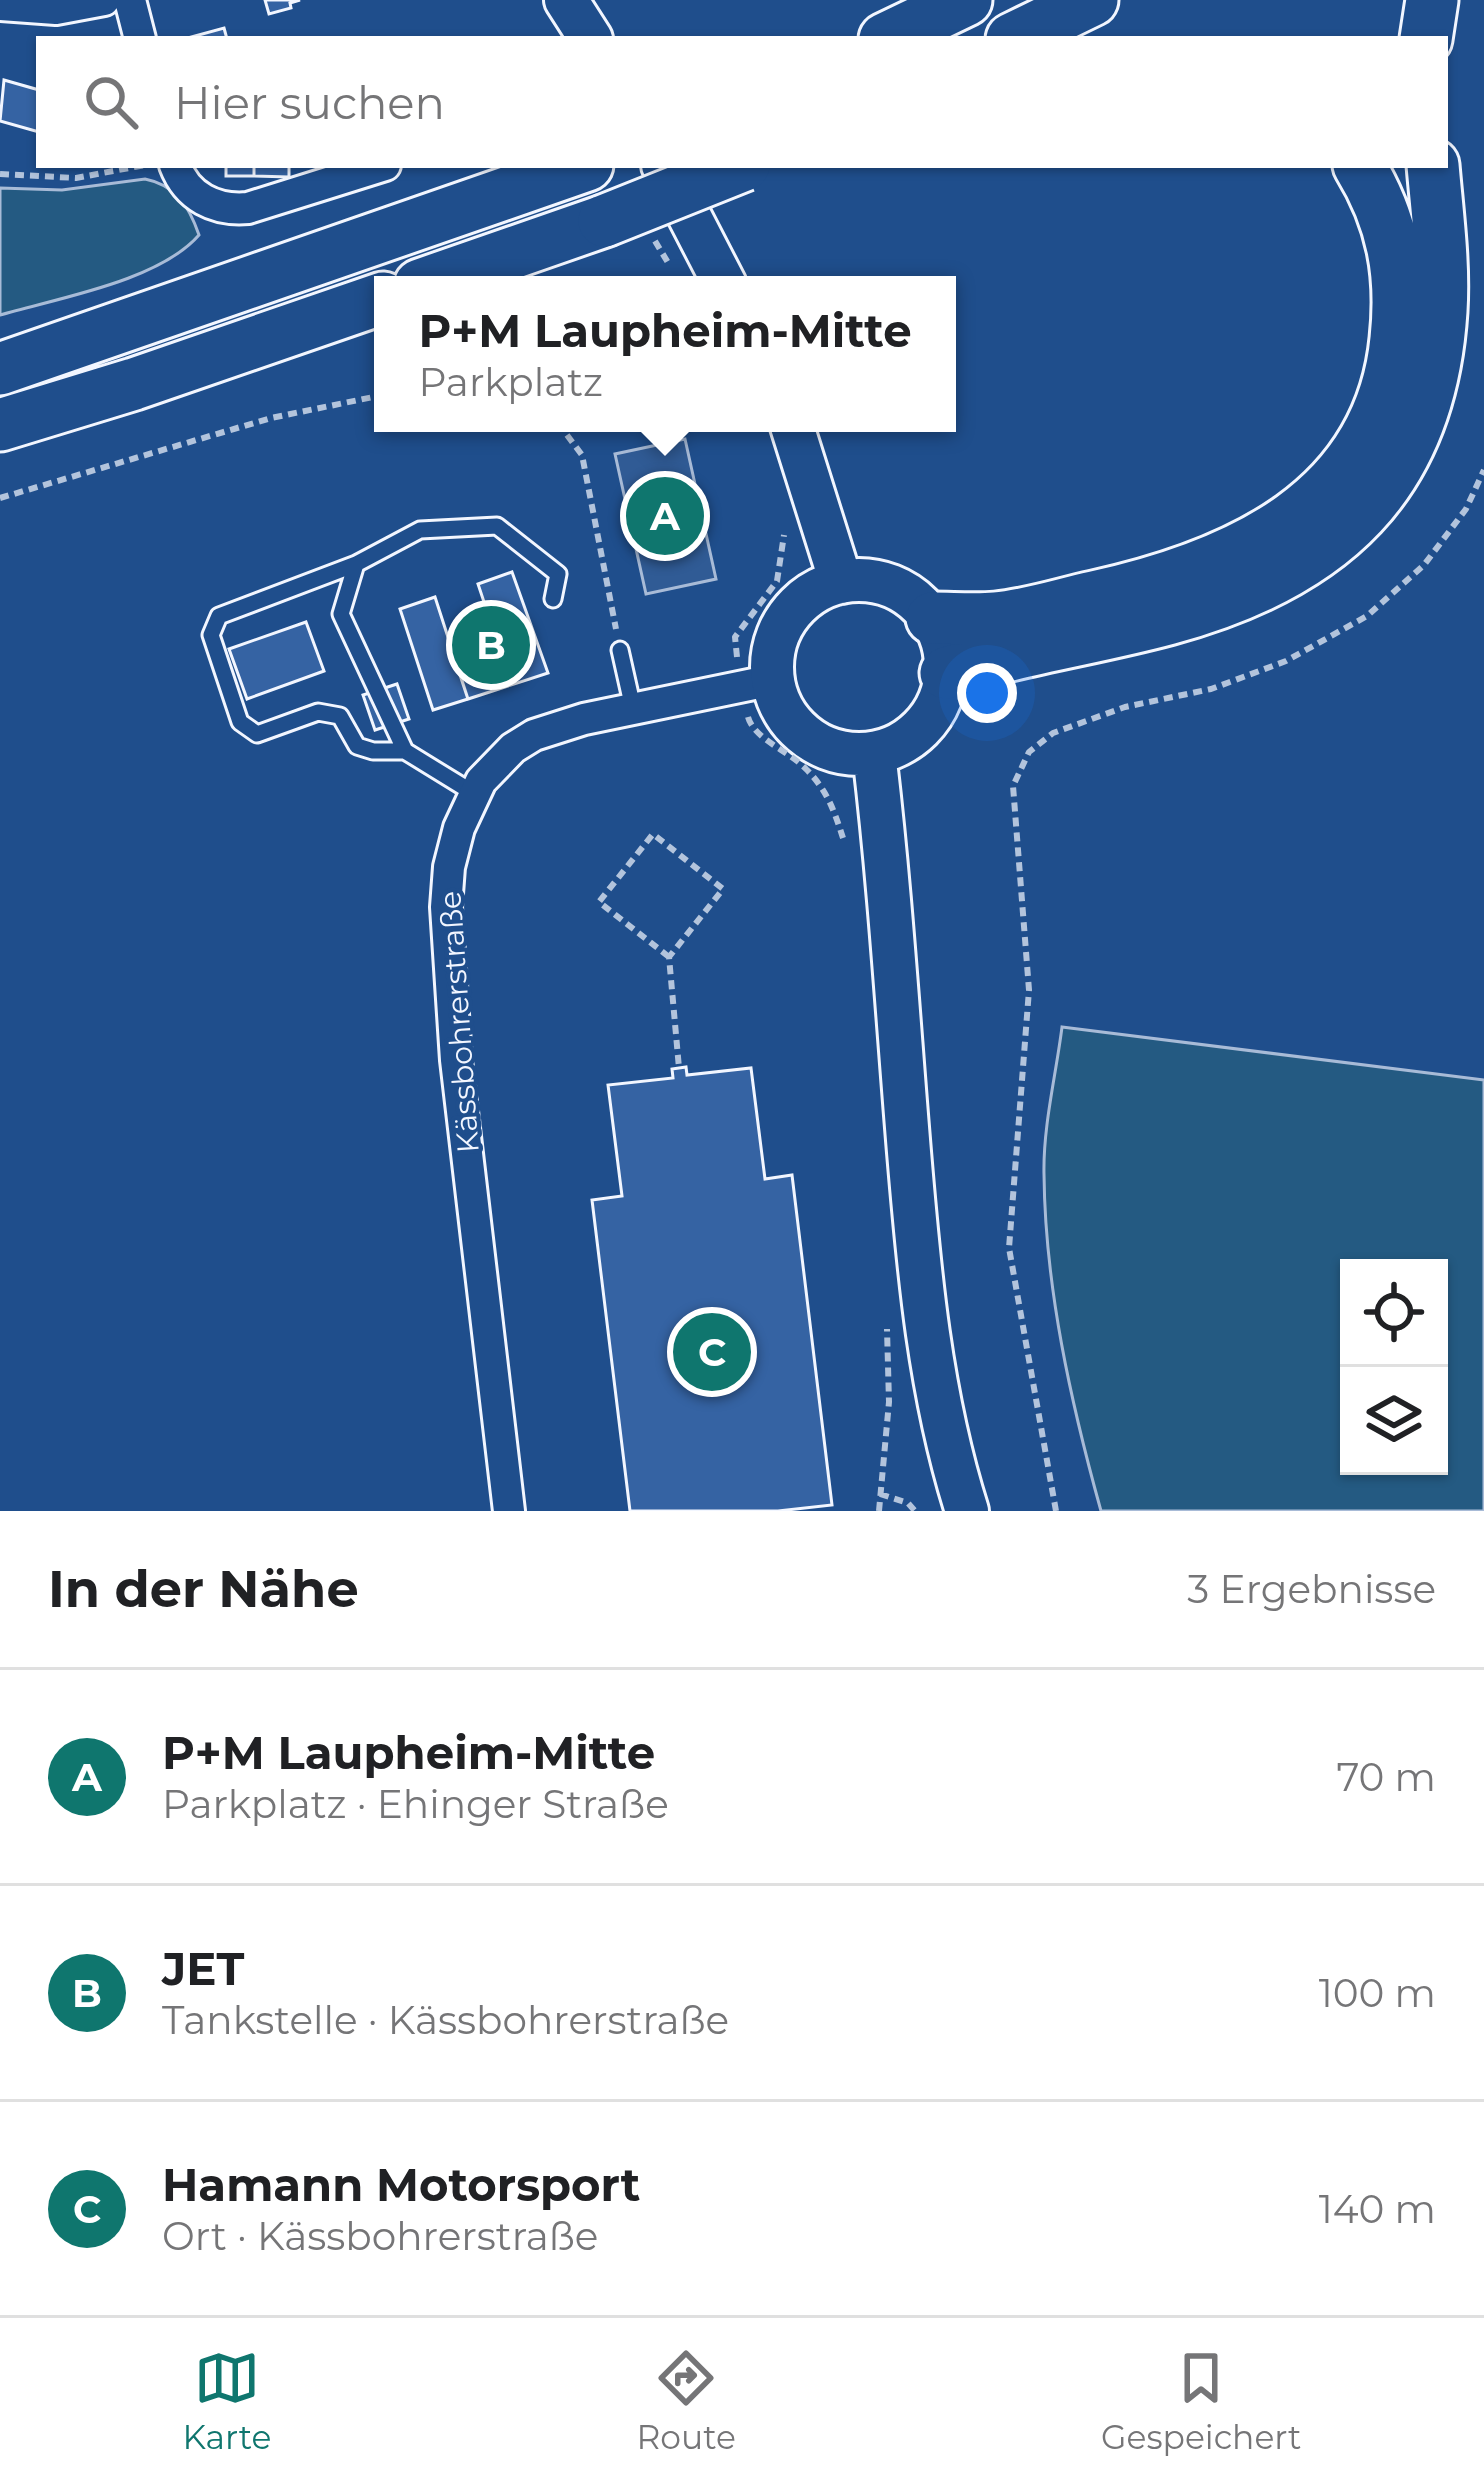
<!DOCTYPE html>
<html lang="de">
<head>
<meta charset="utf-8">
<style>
  body { margin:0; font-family:Montserrat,sans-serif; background:#f2f2f2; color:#202124 }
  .controls { position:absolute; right:36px; bottom:36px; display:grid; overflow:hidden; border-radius:0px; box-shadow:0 3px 9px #0004 }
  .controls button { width:108px; height:108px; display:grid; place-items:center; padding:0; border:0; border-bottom:3px solid #e0e0e0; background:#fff; color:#202124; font:60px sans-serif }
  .you { position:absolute; left:987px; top:693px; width:42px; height:42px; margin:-30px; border:9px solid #fff; border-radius:50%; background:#1a73e8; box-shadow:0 0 0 18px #1a73e833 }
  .badge { display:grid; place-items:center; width:78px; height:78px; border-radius:50%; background:#0f766e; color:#fff; font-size:39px; font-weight:700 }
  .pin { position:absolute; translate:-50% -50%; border:6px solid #fff; box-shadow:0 3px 12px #0006 }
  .popup { position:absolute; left:374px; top:276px; width:582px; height:156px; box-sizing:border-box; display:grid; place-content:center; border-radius:0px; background:#fff; filter:drop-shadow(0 3px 9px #0005); font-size:39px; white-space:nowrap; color:#757577 }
  .popup b { font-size:45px; color:#202124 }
  .popup::after { content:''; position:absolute; left:50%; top:100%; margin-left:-24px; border:24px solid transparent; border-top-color:#fff }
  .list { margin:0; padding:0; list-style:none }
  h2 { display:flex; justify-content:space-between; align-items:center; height:156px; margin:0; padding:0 48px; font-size:51px }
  h2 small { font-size:39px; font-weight:400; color:#757577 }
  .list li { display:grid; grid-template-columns:78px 1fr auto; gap:36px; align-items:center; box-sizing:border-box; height:216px; padding:0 48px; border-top:3px solid #e0e0e0 }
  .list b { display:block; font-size:45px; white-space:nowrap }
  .list p { margin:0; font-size:39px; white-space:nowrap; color:#757577 }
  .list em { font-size:39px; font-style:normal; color:#757577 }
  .icon { flex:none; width:66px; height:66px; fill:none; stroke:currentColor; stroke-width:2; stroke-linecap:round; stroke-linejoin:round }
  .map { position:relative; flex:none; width:1484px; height:1511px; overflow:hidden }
  .search { position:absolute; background:#fff; box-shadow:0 3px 9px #0004; left:36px; right:36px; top:36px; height:132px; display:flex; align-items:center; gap:30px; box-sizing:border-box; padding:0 42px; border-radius:0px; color:#757577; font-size:45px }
  .sheet { height:804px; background:#fff }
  nav { display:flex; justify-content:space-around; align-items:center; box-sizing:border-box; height:168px; border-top:3px solid #e0e0e0; background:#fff; font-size:33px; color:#757577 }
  nav a { display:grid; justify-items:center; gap:6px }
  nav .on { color:#0f766e }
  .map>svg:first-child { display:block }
</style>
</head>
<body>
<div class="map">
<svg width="1484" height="1511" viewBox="0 0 1484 1511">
  <rect width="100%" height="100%" fill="#1f4e8c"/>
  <path fill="#245a82" stroke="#a8bbd7" stroke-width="3" fill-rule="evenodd" d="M145 179C176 185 189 206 199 235 159 281 58 298 0 315V188L62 190Z
    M1062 1027 1484 1080V1511H1101C1071 1403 1045 1287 1044 1174 1043 1126 1056 1075 1062 1027ZM1349 1268H1439V1466H1349Z"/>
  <path fill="#305b95" stroke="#a8bbd7" stroke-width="3" d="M685 439 716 579 646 594 615 454Z"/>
  <path fill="#3563a3" stroke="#f2f6ff" stroke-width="3" d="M265 0H300L290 3 291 8 269 14Z
    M224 28 227 39H184Z
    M4 80 39 90V132L0 121Z
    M226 165H254V176H226Z
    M254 165H289V177L254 176Z
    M512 572 548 673 468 699 449 642 492 626 478 584Z
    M435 597 468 699 433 710 400 609Z
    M306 622 324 671 247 699 229 649Z
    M397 684 409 719 375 730 363 695Z
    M686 1067 687 1075 751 1068 765 1179 792 1175 832 1505 778 1511H630L592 1200 622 1196 608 1085 673 1078 672 1069Z"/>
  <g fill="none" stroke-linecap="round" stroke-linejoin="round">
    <defs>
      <path id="service" d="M356 564 219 616 211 635 240 722 257 734 318 712 340 716 357 746 373 751H405
        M620 650 633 708
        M475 794 405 751 341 614 356 564 420 530 497 526 558 574 553 599"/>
      <path id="minor" d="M130 0 140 39
        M0 5 56 9 104 0
        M175 165C187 197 215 211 248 208L385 165
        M509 1511 456 1060 446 907 449 867 459 828 481 781 513 748 534 735 584 719 773 680"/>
      <path id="secondary" d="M566 0 591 39
        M663 165 725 285
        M791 423 841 582
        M772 667a87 87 0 1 1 174 0a87 87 0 1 1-174 0Z
        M874 753C890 886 898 1019 909 1152 919 1272 930 1395 967 1511"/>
      <path id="trunk" d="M885 39 966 0
        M1012 39 1092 0
        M1426 39 1432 0
        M420 285 604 221
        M0 369 587 165
        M0 425 134 384 383 298
        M932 618C953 618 975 620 996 618 1029 615 1062 604 1094 597 1235 566 1380 503 1396 339 1403 275 1393 220 1359 165
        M946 673C1019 649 1094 639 1168 619 1331 575 1430 486 1441 311 1444 262 1437 213 1433 165"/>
    </defs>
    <use href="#service" stroke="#f2f6ff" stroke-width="21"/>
    <use href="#minor" stroke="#f2f6ff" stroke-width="36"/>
    <use href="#secondary" stroke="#f2f6ff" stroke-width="48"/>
    <use href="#trunk" stroke="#f2f6ff" stroke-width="57"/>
    <path stroke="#b3c4dc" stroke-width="6" stroke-dasharray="9 6" stroke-linecap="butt" d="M0 174 76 178 145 165
      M655 241 670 266
      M558 423 582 455 616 629
      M0 498 271 418 383 395
      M737 657 735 637 777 581 784 535
      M748 717C754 739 789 751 806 769 827 790 834 810 843 838
      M669 957 599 902 653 834 723 889 669 957 679 1068
      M880 1494 908 1503 915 1511
      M879 1511 889 1402 887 1329
      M1056 1511 1009 1248 1029 990 1013 786 1029 752 1053 733 1125 707 1211 689 1286 661 1367 616 1424 565 1466 509 1484 470"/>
    <use href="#service" stroke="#1f4e8c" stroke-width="15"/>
    <use href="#minor" stroke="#1f4e8c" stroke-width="30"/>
    <use href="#secondary" stroke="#1f4e8c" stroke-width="42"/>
    <use href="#trunk" stroke="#1f4e8c" stroke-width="51"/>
    <defs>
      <path id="trunk-bridge" d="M604 221 744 165"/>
    </defs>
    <use href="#trunk-bridge" stroke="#f2f6ff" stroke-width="57" stroke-linecap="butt"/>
    <use href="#trunk-bridge" stroke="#1f4e8c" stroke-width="51"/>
  </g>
  <g text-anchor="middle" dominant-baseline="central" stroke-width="9" stroke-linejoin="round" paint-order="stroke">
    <g font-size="30" fill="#f2f6ff" stroke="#1f4e8c">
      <text transform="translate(459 1022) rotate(-94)">Kässbohrerstraße</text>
    </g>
  </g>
</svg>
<div class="controls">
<button><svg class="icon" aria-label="locate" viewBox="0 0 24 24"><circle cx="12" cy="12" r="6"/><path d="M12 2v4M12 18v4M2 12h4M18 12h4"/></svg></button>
<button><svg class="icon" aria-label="layers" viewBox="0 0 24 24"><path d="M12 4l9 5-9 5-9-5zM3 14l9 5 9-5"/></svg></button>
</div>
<div class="you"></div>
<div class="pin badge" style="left:665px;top:516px">A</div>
<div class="popup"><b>P+M Laupheim-Mitte</b>Parkplatz</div>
<div class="pin badge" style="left:491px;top:645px">B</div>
<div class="pin badge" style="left:712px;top:1352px">C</div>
<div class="search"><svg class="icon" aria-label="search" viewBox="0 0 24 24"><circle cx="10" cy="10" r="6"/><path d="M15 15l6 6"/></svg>Hier suchen</div>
</div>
<section class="sheet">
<h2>In der Nähe<small>3 Ergebnisse</small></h2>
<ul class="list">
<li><span class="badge">A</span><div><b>P+M Laupheim-Mitte</b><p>Parkplatz · Ehinger Straße</p></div><em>70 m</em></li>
<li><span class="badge">B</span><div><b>JET</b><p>Tankstelle · Kässbohrerstraße</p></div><em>100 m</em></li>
<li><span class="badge">C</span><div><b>Hamann Motorsport</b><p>Ort · Kässbohrerstraße</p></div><em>140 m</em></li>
</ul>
</section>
<nav>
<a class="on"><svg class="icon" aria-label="map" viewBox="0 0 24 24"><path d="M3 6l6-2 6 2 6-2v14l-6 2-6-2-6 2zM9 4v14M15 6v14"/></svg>Karte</a>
<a><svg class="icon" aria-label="directions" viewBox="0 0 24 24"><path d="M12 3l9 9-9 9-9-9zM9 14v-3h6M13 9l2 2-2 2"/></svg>Route</a>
<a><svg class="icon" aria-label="saved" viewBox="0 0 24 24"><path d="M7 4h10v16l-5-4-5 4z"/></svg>Gespeichert</a>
</nav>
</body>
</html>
